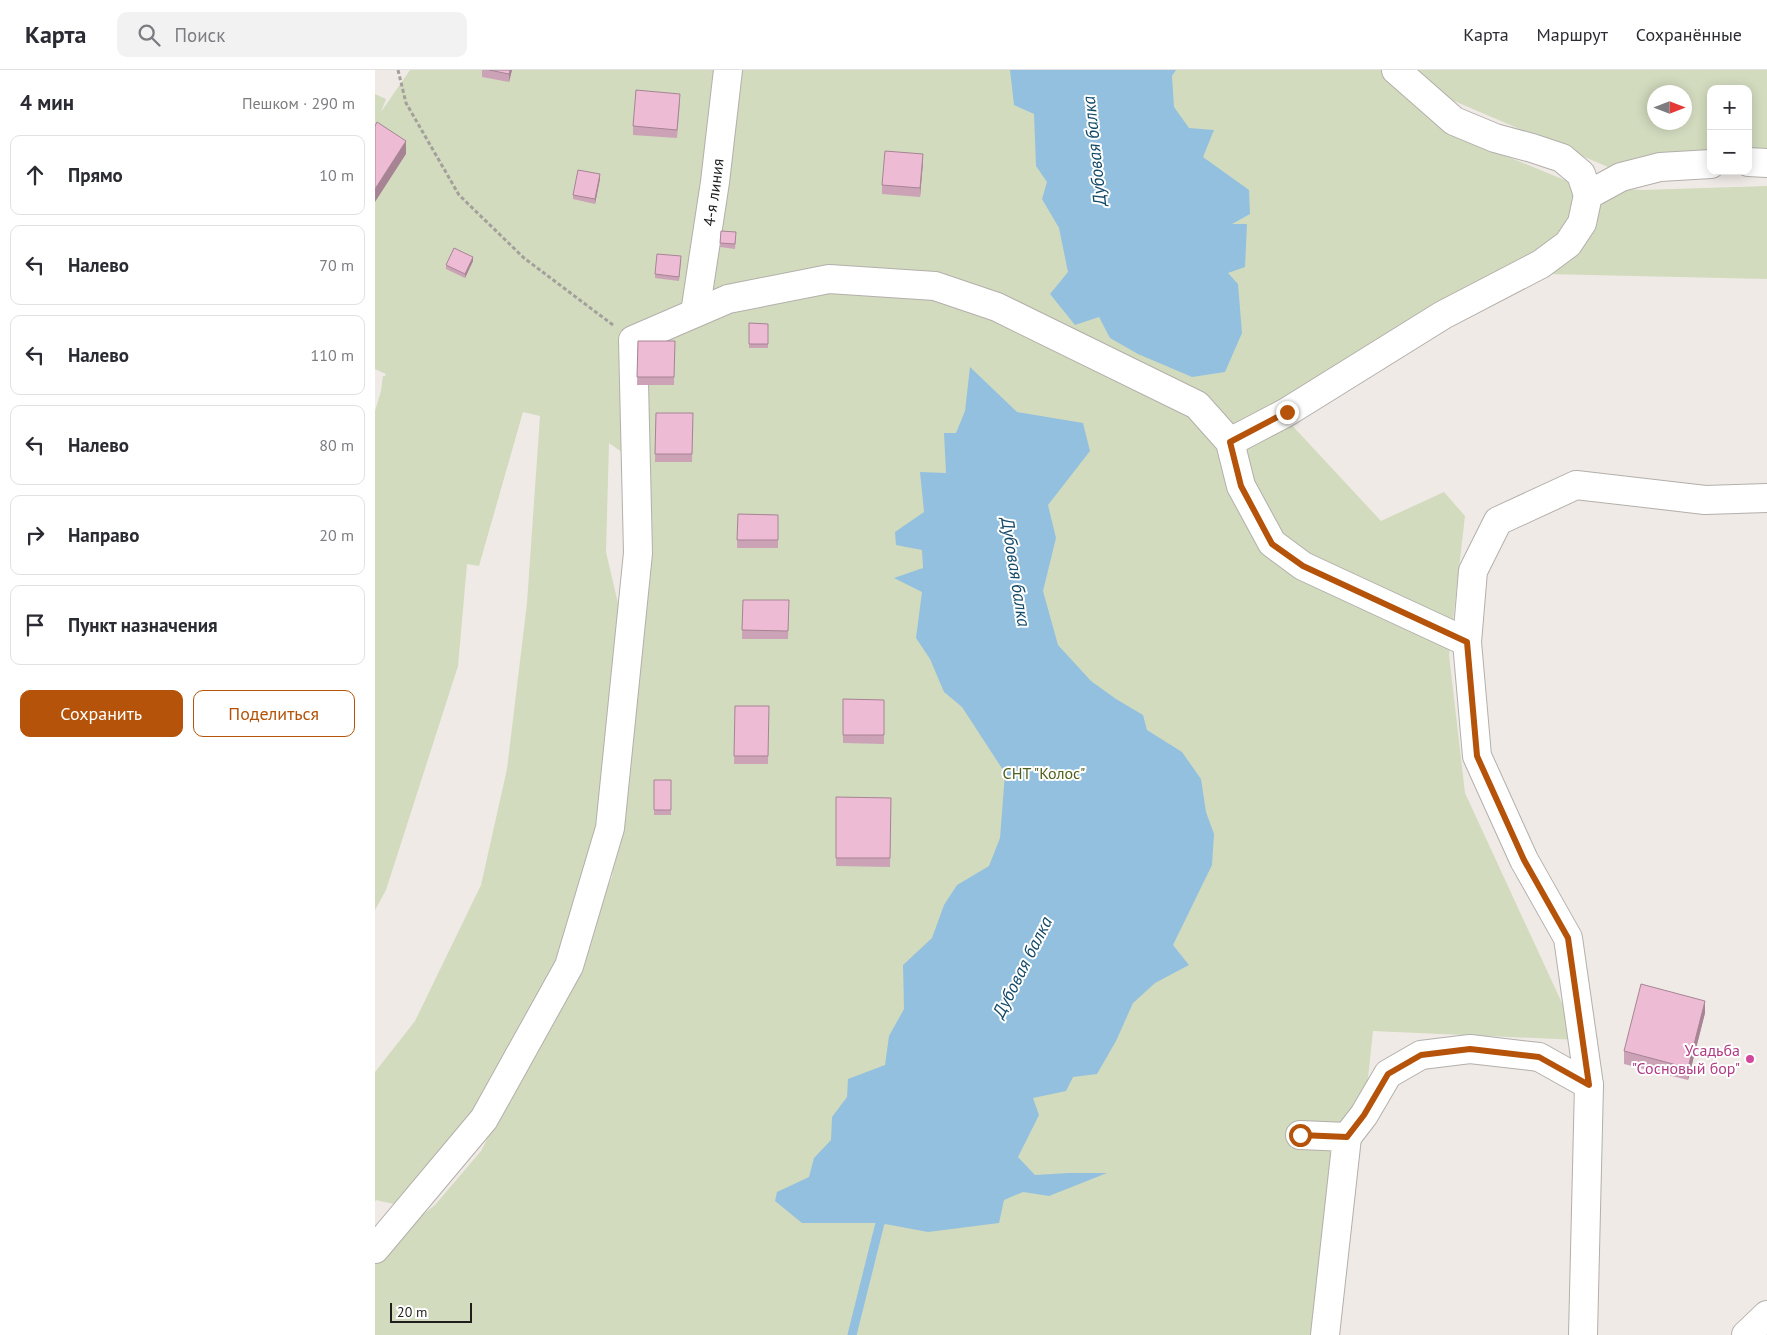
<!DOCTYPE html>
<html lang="ru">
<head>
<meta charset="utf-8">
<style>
  body { margin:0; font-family:"PT Sans",sans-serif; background:#f2f2f3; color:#2b2b33 }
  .controls { position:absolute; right:15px; top:15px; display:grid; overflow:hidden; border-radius:10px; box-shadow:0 2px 12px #0003 }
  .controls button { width:45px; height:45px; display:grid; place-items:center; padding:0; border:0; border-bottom:1px solid #e1e1e2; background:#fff; color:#2b2b33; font:25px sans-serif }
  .compass { position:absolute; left:1272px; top:15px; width:45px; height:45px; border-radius:50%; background:#fff; box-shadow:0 2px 12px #0003; rotate:90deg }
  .scale { position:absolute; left:15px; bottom:12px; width:82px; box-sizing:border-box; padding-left:5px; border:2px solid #1f1e1c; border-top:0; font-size:14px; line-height:18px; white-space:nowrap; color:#1f1e1c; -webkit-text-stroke:4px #fff; paint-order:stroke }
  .stop { position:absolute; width:15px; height:15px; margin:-11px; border:4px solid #b45309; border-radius:50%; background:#fff }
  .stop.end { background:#b45309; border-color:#fff; box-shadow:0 1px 5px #0008 }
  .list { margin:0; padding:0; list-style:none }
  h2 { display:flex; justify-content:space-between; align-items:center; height:65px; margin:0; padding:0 20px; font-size:21px }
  h2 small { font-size:16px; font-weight:400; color:#7c7c81 }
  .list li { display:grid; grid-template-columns:32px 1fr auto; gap:15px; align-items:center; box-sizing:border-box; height:80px; margin:0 10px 10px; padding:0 10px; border:1px solid #e1e1e2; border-radius:10px }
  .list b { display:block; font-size:19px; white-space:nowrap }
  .list em { font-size:16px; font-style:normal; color:#7c7c81 }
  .actions { display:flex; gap:10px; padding:15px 20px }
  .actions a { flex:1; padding:11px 0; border:1px solid #b45309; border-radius:10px; text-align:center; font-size:18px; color:#b45309 }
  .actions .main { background:#b45309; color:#fff }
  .icon { flex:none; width:28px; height:28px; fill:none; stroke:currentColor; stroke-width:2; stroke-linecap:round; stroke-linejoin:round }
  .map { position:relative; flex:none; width:1392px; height:1265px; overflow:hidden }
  header { display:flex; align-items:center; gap:30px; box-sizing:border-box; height:70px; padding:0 25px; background:#fff; border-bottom:1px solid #e1e1e2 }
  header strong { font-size:24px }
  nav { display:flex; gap:28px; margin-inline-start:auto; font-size:18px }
  .search { width:350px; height:45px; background:#f2f2f3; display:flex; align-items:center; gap:12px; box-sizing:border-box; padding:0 18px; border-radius:10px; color:#7c7c81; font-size:19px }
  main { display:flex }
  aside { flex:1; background:#fff }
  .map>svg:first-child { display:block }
</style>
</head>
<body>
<header>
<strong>Карта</strong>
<div class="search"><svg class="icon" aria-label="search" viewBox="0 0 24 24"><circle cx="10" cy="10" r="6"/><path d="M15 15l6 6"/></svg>Поиск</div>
<nav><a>Карта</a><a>Маршрут</a><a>Сохранённые</a></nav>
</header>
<main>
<aside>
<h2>4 мин<small>Пешком · 290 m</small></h2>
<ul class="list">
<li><svg class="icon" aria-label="ahead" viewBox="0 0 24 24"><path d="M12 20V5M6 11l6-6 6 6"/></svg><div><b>Прямо</b></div><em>10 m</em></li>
<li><svg class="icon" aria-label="left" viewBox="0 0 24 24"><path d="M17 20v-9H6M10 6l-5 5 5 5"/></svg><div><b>Налево</b></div><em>70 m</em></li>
<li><svg class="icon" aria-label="left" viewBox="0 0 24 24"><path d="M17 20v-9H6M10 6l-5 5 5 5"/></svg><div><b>Налево</b></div><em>110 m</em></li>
<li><svg class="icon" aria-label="left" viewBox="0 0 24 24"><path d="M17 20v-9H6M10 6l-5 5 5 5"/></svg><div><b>Налево</b></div><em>80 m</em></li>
<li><svg class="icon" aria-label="right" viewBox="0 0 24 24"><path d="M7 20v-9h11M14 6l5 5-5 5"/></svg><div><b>Направо</b></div><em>20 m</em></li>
<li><svg class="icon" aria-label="arrive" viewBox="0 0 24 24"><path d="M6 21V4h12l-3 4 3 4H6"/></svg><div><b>Пункт назначения</b></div></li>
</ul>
<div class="actions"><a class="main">Сохранить</a><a>Поделиться</a></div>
</aside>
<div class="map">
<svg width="1392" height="1265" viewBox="0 0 1392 1265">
  <rect width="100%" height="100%" fill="#efeae5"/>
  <path fill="#d2dbbe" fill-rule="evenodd" d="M35 0H1006L1068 60 1204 116 1267 120 1392 116V209L1123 203 899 336 1006 451 1069 422 1090 446 1074 585 1090 723 1204 970 998 961 992 1017 956 1075 940 1265H0V1183L60 1135 106 1081 163 971 237 807 244 743 184 894 99 1049 19 1134 1 1130 0 1132V1002L40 951 106 815 132 699 152 533 165 346 148 342 104 496 92 494 83 596 11 820 0 840V341L6 321 8 306H10L11 304 0 299V24L11 29 6 42ZM234 373 271 399 248 555 231 482Z
    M1041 0H1392V89L1373 90V19H1336V92L1233 97 1070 27ZM1280 22H1310V52H1280Z"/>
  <path fill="#93c0df" d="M635 0H801L797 6 799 37 814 58 839 60 828 87 874 120 875 144 857 154H872L870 197 853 203 863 214 867 263 850 302 817 307 763 284 735 268 724 247 700 255 675 224 693 202 684 158 667 129 672 112 661 96 659 44 639 35Z
    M595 297 642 342 708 353 715 381 673 435 681 468 668 521 683 575 716 611 741 629 768 645 772 660 807 682 826 709 831 742 839 764 837 795 798 875 814 895 780 913 758 933 741 971 722 1004 698 1007 691 1021 658 1028 664 1045 643 1087 660 1105 694 1103H732L674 1126 648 1122 629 1130 624 1153 553 1162 505 1153H427L400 1131 402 1122 434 1107 439 1088 456 1070 457 1047 472 1027 473 1009 510 995 514 966 529 939 528 895 557 868 569 835 582 815 614 796 625 768 630 703 587 637 569 622 555 589 541 568 547 522 519 508 548 498 547 480 521 475 520 462 549 442 545 402 571 403 569 363H581L590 341Z"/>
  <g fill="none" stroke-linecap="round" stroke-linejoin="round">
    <path stroke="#93c0df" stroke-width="9" d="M477 1265 505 1153 511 1145"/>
    <defs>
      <g id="minor">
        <path d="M1021 0 1079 51 1120 68 1157 78 1187 88 1206 104 1213 125"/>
        <path d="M1373 92 1392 93"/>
        <path id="s1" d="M320 243 340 112 353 0"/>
        <path d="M855 372 912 342 1068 245 1166 194 1193 174 1207 153 1213 125 1246 107 1285 97 1336 94"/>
        <path d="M925 1065 972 1067 950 1265"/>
        <path d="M972 1067 989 1045 1013 1004 1046 985 1095 979 1164 987 1214 1015"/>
        <path d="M0 1179 109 1049 194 896 235 758 263 483 258 270 353 229 454 209 560 216 622 237 822 335 855 372 866 416 897 473 928 496 1092 572"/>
        <path d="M1208 1265 1214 1015 1193 868 1149 790 1102 686 1092 572 1098 501 1123 451 1201 415 1330 430 1392 428"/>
        <path d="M1371 1265 1392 1245"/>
      </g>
    </defs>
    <use href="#minor" stroke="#b3afab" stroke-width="30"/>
    <path stroke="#a3a09c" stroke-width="3" stroke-dasharray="4 2.5" stroke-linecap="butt" d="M23 0 31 33 84 125 149 188 238 255"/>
    <use href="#minor" stroke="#fff" stroke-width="28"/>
  </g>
  <path fill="#cca2b6" d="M107 0H137L134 12 107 7Z
    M305 32 302 68 258 65V56Z
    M548 92 545 127 507 124V115Z
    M225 109 220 134 198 129V125Z
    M346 161 361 167 360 179 345 177Z
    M98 191 90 208 71 199V195Z
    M306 191 304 211 280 208V204Z
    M374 253 393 254V278H374Z
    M263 271H300L299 315H262Z
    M281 343H318L317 392H280Z
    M363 444 403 445V478H362Z
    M368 530H414L413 569H367Z
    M468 629 509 630V674L468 673Z
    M360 636H394L393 694H359Z
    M279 710H296V745H279Z
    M461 727 516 728 515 797 461 796Z
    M1330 943 1313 1010 1249 994V981Z"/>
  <path fill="#a68494" d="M135 0H137L134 12V4Z
    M31 71V84L0 132V119Z
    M548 84V92L545 127V118Z
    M225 104V109L220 134V129Z
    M98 187V191L90 208V204Z
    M1330 931V943L1313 1010V998Z"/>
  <path fill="#edbcd4" stroke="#a68494" d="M114 0H135L134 4Z
    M261 20 305 24 302 60 258 56Z
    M2 52 31 71 0 119V56Z
    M510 81 548 84 545 118 507 115Z
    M203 100 225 104 220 129 198 125Z
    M346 161 361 162 360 174 345 173Z
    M79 178 98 187 90 204 71 195Z
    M282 184 306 186 304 207 280 204Z
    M374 253 393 254V274H374Z
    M263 271H300L299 307H262Z
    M281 343H318L317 384H280Z
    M363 444 403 445V470H362Z
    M368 530H414L413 561 367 560Z
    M468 629 509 630V665H468Z
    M360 636H394L393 686H359Z
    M279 710H296V740H279Z
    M461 727 516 728 515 788H461Z
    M1266 914 1330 931 1313 998 1249 981Z"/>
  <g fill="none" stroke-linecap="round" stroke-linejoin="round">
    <path stroke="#b45309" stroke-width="6" d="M912 342 855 372 866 416 897 474 928 496 1092 572 1102 686 1149 790 1193 868 1214 1015 1164 987 1095 979 1046 985 1013 1004 989 1045 972 1067 925 1065"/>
  </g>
  <circle fill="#d1479c" stroke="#fff" stroke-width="2" cx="1375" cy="989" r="5"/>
  <g text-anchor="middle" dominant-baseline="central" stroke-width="4" stroke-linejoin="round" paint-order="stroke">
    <g font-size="16" fill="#1f1e1c" stroke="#fff">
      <text stroke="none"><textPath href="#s1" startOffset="122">4-я линия</textPath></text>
    </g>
    <g font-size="16" fill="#50601b" stroke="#fff">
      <text x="669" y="703">СНТ "Колос"</text>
    </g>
    <g font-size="16" fill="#b23c85" stroke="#fff" text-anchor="end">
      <text x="1365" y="980">Усадьба<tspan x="1365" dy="18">"Сосновый бор"</tspan></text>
    </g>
    <g font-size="18" font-style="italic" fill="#144a69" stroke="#fff">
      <text transform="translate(719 81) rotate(-96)">Дубовая балка</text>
      <text transform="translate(641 502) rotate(81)">Дубовая балка</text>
      <text transform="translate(647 897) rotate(-63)">Дубовая балка</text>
    </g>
  </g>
</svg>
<div class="controls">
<button>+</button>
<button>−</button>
</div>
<svg class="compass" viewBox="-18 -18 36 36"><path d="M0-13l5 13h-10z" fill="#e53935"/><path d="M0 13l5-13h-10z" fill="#7c7c81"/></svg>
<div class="scale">20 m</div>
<div class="stop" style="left:925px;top:1065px"></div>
<div class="stop end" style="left:912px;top:342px"></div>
</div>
</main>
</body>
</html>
